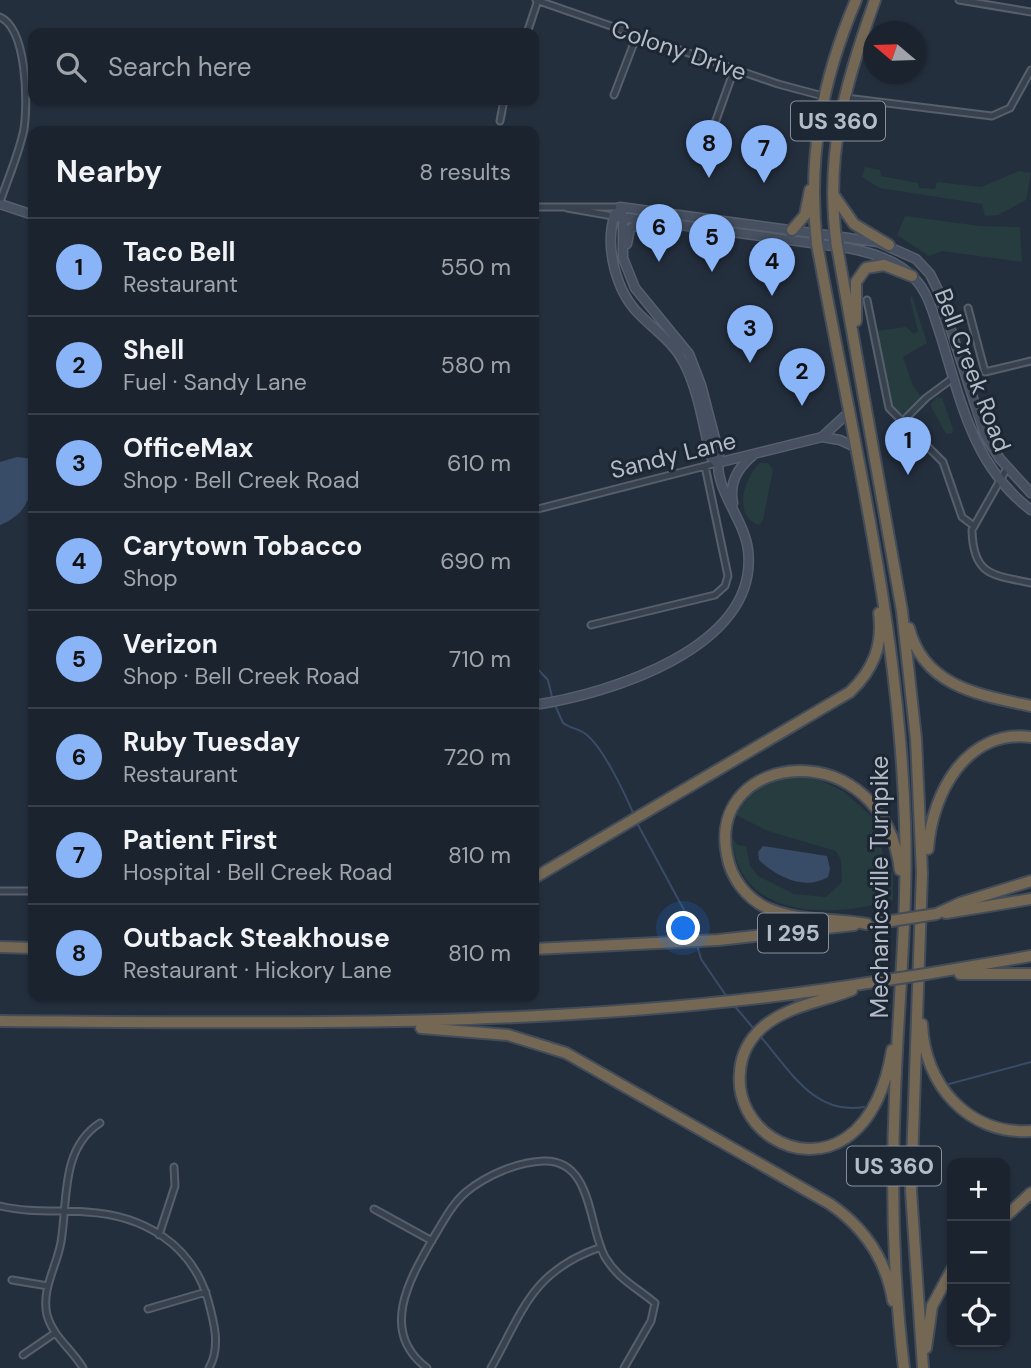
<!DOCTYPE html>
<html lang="en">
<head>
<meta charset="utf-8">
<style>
  body { margin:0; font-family:"DM Sans",sans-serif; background:#242b36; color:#f1f3f6 }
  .controls { position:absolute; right:21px; bottom:21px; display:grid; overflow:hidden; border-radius:14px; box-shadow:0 2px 5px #0004 }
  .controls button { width:63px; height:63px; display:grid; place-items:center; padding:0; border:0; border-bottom:2px solid #39404a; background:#1b232e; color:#f1f3f6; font:35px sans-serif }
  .compass { position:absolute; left:863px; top:21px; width:63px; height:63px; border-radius:50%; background:#1b232e; box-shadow:0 2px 5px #0004; rotate:289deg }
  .you { position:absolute; left:684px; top:929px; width:24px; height:24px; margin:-18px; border:5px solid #fff; border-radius:50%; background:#1a73e8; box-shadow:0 0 0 10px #1a73e833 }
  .badge { display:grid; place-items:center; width:46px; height:46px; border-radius:50%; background:#8ab4f8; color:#111; font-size:23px; font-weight:700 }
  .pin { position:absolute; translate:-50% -58px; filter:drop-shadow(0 2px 4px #0008) }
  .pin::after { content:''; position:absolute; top:37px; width:24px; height:21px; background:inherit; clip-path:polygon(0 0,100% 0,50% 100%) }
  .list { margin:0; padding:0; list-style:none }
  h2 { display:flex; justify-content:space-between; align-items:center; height:91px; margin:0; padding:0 28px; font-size:30px }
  h2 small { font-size:23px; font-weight:400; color:#a0a4aa }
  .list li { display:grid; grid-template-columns:46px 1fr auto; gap:21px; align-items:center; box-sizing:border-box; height:98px; padding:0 28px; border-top:2px solid #39404a }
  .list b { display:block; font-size:26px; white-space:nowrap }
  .list p { margin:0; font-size:23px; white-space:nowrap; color:#a0a4aa }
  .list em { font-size:23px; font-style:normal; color:#a0a4aa }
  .icon { flex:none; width:38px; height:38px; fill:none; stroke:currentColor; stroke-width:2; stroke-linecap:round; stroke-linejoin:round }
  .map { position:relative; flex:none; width:1031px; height:1368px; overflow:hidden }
  .search { position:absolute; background:#1b232e; box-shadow:0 2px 5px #0004; left:28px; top:28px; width:511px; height:77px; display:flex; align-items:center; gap:18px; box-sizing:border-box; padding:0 24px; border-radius:14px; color:#a0a4aa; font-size:26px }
  .panel { position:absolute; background:#1b232e; box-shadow:0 2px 5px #0004; left:28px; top:126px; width:511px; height:875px; border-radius:14px }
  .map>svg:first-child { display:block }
</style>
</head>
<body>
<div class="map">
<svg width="1031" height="1368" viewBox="0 0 1031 1368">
  <rect width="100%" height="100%" fill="#242f3e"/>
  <path fill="#263c3f" d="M865 167 880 170 881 176 918 183 919 188 935 189 937 182 981 187 1019 171 1031 173 1026 200 998 215 985 216 982 204 880 188 862 177Z
    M905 216 980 226 1020 227 1022 262 942 251 929 256 897 235Z
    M912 296 927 343 903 357 913 386 922 398 900 418 892 407 876 331 906 327 914 334 918 331 910 299Z
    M937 397 942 398 953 429 952 433 946 434 930 405Z
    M760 463H768L773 470 763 520 759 525C732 516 744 477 760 463Z
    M799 776 820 780 843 791 877 821 883 855 893 874V900C832 918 739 921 732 838L738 845 746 846 750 866 758 876 794 894 826 897 842 882 841 860 836 851 768 831 736 815C751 788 771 780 799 776Z"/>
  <path fill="#394c67" d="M17 457 33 459C33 489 32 512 0 525V462Z
    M763 846 827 856 830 869 828 877C805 891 777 877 759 860L758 852Z"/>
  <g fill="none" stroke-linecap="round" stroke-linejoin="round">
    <path stroke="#394c67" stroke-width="2" d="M534 665 548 680 552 697
      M555 705 563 723C571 729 579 728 587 735 604 749 625 794 634 815
      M637 823 691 923 695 936
      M697 945 701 959 727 997
      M733 1004 754 1029
      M760 1036C789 1069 814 1116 864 1107
      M949 1084 1031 1062"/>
    <defs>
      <path id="street" d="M536 0 778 84 823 96
        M959 0 1031 12
        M0 17C27 29 28 102 24 129 19 154 8 178 0 202
        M527 33 538 0
        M614 95 637 35
        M846 98 992 116 1010 108 1031 70
        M500 121 504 100
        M706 148 734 70
        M534 207H620
        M567 208 613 216
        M867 300 889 408 943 462 962 517 974 526
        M968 308 985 372 1031 361
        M901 423 926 398 953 378
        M1007 468 972 530C973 576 993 575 1031 583
        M534 510 717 463
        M591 625 715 595 725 586 728 576 705 466
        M0 891H33
        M0 1206C29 1213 57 1210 86 1212 143 1215 192 1244 208 1300 214 1322 221 1347 209 1368
        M374 1209 432 1241
        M159 1235 175 1186 174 1167
        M12 1280 48 1286
        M148 1309 206 1292
        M23 1355 55 1333
        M83 1368C72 1349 53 1337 47 1315 41 1289 57 1266 61 1242 68 1201 60 1149 100 1123
        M427 1368C379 1332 409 1280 432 1240 442 1224 451 1205 466 1192 487 1175 517 1162 544 1161 593 1160 588 1226 605 1257 618 1279 636 1287 655 1303L651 1321 624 1368
        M491 1368C524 1309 532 1271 601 1247"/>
      <path id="secondary" d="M0 204 33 215
        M620 207 878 242 916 259 930 274 938 290 985 435 1000 459 1031 493
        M615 214C604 246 616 292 640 315 656 331 674 343 684 363 699 392 703 426 711 457L717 463
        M613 216 848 248C872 253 898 260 915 279 930 295 934 317 941 337 961 402 974 467 1031 510
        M627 244 630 229 641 222
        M822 437 848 413
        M717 463 822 437 840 440 855 447
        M733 503C729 483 737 469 752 456
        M534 705C608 694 760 648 748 550 744 517 712 488 719 454L701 385 689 354 635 288 623 258V218L620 207"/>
      <path id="highway" d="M856 0C822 80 807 158 817 244 852 436 899 627 905 823 908 914 898 1004 895 1095 891 1186 893 1278 904 1368
        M875 0C845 84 824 156 837 246L902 611 916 739 922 873 911 1191 923 1368
        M833 194 854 224 889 245
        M792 230 805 215 810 190
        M856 321V282L866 268 884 265 912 276
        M909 628C924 687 980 695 1031 706
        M928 849C932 793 966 729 1031 737
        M534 878 850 692C874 669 883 645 879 613
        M946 913 1031 899
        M936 914 960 903 1031 881
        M867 924C835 918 798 922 767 908 746 898 731 878 727 855 706 750 882 731 900 870
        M0 947 33 948
        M534 949 718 940 854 925
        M926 974 1031 956
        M960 974H1031
        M852 990C822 1002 790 1005 764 1026 750 1038 741 1054 740 1072 734 1128 798 1170 846 1138 874 1119 887 1082 892 1050
        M0 1021C292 1023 585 1029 874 982
        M922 1024C924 1084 968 1135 1031 1131
        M421 1028 508 1035 566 1053 830 1204C865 1228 886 1259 893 1301
        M1005 1217 1031 1193
        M926 1348 932 1306 952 1269"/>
    </defs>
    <use href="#street" stroke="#565f6c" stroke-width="9"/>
    <use href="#secondary" stroke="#565f6c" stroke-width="11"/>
    <use href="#highway" stroke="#434c59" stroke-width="14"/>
    <use href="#street" stroke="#38414e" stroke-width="5"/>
    <use href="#secondary" stroke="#465061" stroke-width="8"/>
    <use href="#highway" stroke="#746855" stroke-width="10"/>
    <defs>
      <path id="highway-bridge" d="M878 923 936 914
        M874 982 926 974"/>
    </defs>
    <use href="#highway-bridge" stroke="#434c59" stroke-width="14" stroke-linecap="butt"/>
    <use href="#highway-bridge" stroke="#746855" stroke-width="10"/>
  </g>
  <g text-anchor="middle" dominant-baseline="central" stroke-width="6" stroke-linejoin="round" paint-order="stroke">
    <g fill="#1d2633" stroke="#878f9c" stroke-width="2">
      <rect x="791" y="101.5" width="94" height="39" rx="5"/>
      <rect x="758" y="913.5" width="70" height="39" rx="5"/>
      <rect x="847" y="1146.5" width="94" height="39" rx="5"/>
    </g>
    <g font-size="23" font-weight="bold" fill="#b4bcc9">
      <text x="838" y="121">US 360</text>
      <text x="793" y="933">I 295</text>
      <text x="894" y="1166">US 360</text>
    </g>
    <g font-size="24" fill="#b4bcc9" stroke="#1d2633">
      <text transform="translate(679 50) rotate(19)">Colony Drive</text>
      <text transform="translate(973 370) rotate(69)">Bell Creek Road</text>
      <text transform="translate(673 455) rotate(-14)">Sandy Lane</text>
      <text transform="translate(879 887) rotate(-90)">Mechanicsville Turnpike</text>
    </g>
  </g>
</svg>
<div class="controls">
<button>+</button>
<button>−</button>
<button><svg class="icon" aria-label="locate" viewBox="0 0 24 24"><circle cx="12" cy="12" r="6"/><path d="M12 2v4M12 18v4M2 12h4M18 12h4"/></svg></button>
</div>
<svg class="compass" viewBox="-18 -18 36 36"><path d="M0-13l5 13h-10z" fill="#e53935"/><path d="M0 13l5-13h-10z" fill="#a0a4aa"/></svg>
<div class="you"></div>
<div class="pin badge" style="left:908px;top:475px">1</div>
<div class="pin badge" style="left:802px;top:406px">2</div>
<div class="pin badge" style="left:750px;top:363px">3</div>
<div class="pin badge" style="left:772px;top:296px">4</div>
<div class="pin badge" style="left:712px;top:272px">5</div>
<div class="pin badge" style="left:659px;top:262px">6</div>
<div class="pin badge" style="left:764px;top:183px">7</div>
<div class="pin badge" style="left:709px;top:178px">8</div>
<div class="search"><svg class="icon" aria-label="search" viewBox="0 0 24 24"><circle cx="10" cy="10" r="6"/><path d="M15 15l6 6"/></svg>Search here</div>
<section class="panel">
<h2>Nearby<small>8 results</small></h2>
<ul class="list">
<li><span class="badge">1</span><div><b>Taco Bell</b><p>Restaurant</p></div><em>550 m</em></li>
<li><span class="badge">2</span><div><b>Shell</b><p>Fuel · Sandy Lane</p></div><em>580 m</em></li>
<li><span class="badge">3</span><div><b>OfficeMax</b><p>Shop · Bell Creek Road</p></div><em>610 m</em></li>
<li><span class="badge">4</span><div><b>Carytown Tobacco</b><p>Shop</p></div><em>690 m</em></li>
<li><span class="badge">5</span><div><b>Verizon</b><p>Shop · Bell Creek Road</p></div><em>710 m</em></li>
<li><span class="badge">6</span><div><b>Ruby Tuesday</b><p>Restaurant</p></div><em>720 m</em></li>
<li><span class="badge">7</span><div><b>Patient First</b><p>Hospital · Bell Creek Road</p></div><em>810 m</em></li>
<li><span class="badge">8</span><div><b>Outback Steakhouse</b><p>Restaurant · Hickory Lane</p></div><em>810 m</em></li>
</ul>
</section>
</div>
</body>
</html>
